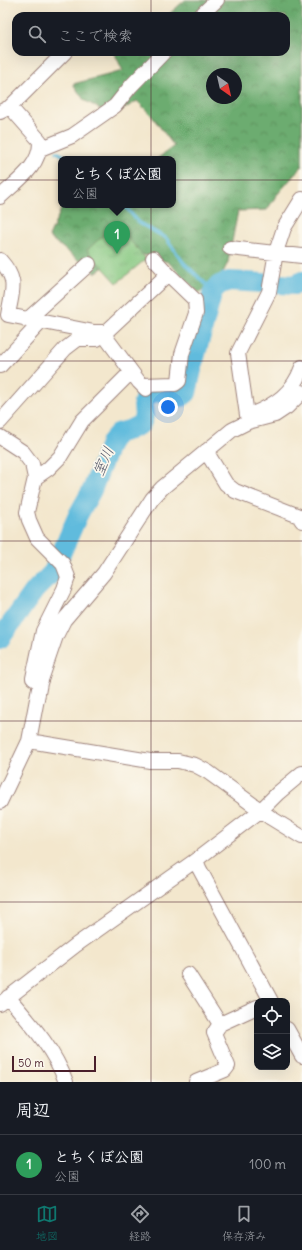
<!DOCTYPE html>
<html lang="ja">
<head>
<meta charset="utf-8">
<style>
  body { margin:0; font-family:Delius,"Klee One",sans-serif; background:#242831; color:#f1f3f6 }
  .controls { position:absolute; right:12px; bottom:12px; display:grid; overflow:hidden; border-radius:8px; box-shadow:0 4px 16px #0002 }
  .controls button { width:36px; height:36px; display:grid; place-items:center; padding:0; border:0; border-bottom:1px solid #363941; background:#171b24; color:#f1f3f6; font:20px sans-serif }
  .compass { position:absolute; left:206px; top:68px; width:36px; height:36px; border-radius:50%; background:#171b24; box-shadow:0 4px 16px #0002; rotate:146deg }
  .scale { position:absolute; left:12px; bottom:10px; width:84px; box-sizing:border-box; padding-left:4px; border:2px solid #4a1f2b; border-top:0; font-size:11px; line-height:14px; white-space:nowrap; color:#4a1f2b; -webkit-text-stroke:3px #fbf7ec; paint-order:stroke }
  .you { position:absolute; left:168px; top:407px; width:14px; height:14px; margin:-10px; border:3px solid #fff; border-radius:50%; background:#1a73e8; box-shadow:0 0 0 6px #1a73e833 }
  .badge { display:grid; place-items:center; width:26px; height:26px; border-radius:50%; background:#0f766e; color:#fff; font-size:13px; font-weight:700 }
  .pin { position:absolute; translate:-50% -33px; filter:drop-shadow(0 1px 2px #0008) }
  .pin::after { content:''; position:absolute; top:21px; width:14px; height:12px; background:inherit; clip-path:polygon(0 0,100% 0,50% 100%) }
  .popup { position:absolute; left:58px; top:156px; width:118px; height:52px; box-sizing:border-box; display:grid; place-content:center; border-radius:8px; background:#171b24; filter:drop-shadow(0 1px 3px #0005); font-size:13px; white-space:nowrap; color:#9ea1a6 }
  .popup b { font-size:15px; color:#f1f3f6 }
  .popup::after { content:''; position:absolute; left:50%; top:100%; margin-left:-8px; border:8px solid transparent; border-top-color:#171b24 }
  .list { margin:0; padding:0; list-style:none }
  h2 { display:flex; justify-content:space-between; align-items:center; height:52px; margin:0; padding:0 16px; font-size:17px }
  h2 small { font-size:13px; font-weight:400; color:#9ea1a6 }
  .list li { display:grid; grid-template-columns:26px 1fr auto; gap:12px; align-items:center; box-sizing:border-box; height:60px; padding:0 16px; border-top:1px solid #363941 }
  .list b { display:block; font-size:15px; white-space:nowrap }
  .list p { margin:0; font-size:13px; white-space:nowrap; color:#9ea1a6 }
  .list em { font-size:13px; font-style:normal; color:#9ea1a6 }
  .icon { flex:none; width:22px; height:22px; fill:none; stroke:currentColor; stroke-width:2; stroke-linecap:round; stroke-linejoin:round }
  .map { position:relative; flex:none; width:302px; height:1082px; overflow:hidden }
  .search { position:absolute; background:#171b24; box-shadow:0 4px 16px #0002; left:12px; right:12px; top:12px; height:44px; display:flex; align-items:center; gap:10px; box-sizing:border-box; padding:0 14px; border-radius:12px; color:#9ea1a6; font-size:15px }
  .sheet { height:112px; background:#171b24 }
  nav { display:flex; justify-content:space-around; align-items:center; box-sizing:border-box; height:56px; border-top:1px solid #363941; background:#171b24; font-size:11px; color:#9ea1a6 }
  nav a { display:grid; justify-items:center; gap:2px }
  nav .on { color:#0f766e }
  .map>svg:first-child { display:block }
</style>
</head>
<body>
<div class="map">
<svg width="302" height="1082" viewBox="0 0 302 1082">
  <defs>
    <pattern id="forest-crowns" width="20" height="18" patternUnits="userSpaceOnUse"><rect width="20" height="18" fill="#6cac6f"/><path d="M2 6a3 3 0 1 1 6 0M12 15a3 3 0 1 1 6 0" fill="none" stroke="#5b8b5b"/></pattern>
    <pattern id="park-tufts" width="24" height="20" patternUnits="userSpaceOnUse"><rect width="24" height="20" fill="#86c881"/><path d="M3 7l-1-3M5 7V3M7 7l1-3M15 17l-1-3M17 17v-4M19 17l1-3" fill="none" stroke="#75ab70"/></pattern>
  </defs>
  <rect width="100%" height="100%" fill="#fbf7ec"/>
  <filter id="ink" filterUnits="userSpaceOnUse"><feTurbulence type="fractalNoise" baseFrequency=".025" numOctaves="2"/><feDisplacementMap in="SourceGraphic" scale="8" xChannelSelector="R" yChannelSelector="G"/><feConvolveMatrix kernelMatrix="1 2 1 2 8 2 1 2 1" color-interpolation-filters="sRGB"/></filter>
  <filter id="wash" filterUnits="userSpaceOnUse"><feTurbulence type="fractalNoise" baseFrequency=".012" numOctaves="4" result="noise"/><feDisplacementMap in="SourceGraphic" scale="16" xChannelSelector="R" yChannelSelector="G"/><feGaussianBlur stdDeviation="0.9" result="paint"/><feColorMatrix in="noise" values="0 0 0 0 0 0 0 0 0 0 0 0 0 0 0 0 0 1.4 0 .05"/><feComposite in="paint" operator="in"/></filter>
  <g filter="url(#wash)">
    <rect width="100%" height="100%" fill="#f3e7cd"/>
    <path fill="url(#forest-crowns)" stroke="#5b664d" fill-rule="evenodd" d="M185 0H302V166L276 196 267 210 238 211 228 262 221 277 199 293 168 262 128 250 95 273 49 237 63 205H173V159H157L174 146 151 115 137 101 112 116 84 100 73 84 123 71 114 52H286V16H167ZM212 74H236V98H212Z"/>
    <path fill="url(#park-tufts)" stroke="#687456" d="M116 224 146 259 117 283 87 250Z"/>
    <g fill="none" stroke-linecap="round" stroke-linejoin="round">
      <path stroke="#60bbdd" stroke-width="3.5" d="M57 152 70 159
        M124 205 139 223 166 238 183 262 213 291"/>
      <path stroke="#60bbdd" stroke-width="20" d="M0 639 35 590 53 572 78 515 92 490 111 441 118 433 129 430 141 424 144 416 143 403 145 396 156 392 182 397 187 393 193 365 213 291 219 285 229 281 295 285 302 281"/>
    </g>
  </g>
  <g filter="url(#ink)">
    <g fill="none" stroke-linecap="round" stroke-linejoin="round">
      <defs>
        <path id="minor" d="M200 16 217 0
          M10 107 65 52
          M0 112 10 107 40 141C41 166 17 181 0 197
          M40 149 72 136 115 106 131 86 164 52
          M230 248 302 256
          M153 258 168 274
          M0 260C19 281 12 290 8 315L94 332H106L107 339 139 382 146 389
          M27 320 89 264
          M106 332 168 274 195 300 196 313 182 354 179 381 175 384 142 385
          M0 366 41 322
          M250 415C275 405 293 393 302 367
          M0 422 65 349 78 339H97
          M248 422 238 353 269 292 276 252 284 228 302 199
          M0 437 23 452 32 464 35 478 27 512 29 520 37 538 63 564 68 577 64 589 43 631 33 678 40 683
          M206 451 226 484 235 491 299 516 302 521
          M35 478 48 469 60 457 82 421 131 372
          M29 741 150 761H178L195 765 208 772 271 818 302 837
          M0 802 29 741 40 683 56 636 64 620 104 573 152 499 162 488 232 430 248 422 275 415 287 407 302 392
          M196 860 199 868 271 1001
          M188 974 220 1024 257 1007
          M8 997C31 1024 54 1049 66 1082
          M0 1004 76 945 196 860 260 811 278 793 302 773
          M287 1029 302 1056
          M196 1082 225 1070 228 1066 214 1033 220 1024"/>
      </defs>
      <use href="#minor" stroke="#9e837c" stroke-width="16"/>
      <use href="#minor" stroke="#fff" stroke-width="14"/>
    </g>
  </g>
  <path fill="none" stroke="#4a1f2b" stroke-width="1" stroke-opacity="0.55" d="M151 0V16M151 52V1082M0 180H302M0 361H302M0 541H302M0 721H302M0 902H302"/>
  <g text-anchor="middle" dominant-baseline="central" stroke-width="3.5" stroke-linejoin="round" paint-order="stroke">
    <g font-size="15" font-style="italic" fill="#525669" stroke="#fbf7ec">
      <text transform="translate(103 461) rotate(-66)">室川</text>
    </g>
  </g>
</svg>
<div class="controls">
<button><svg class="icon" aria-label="locate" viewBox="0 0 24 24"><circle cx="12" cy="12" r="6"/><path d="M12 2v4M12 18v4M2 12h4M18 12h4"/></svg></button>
<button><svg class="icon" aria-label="layers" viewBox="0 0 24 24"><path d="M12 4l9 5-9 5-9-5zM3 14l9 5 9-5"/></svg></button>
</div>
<svg class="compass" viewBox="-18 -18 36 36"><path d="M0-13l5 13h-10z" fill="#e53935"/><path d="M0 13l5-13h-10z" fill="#9ea1a6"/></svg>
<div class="scale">50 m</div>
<div class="you"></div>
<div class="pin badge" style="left:117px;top:254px;background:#2e9e5b">1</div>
<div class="popup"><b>とちくぼ公園</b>公園</div>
<div class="search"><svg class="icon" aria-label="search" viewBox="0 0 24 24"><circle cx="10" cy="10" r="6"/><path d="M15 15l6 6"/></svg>ここで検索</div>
</div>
<section class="sheet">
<h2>周辺<small></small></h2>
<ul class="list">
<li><span class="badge" style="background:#2e9e5b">1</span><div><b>とちくぼ公園</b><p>公園</p></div><em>100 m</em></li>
</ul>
</section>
<nav>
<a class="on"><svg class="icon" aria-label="map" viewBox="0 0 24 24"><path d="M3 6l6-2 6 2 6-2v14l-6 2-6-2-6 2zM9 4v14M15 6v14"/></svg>地図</a>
<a><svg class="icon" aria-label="directions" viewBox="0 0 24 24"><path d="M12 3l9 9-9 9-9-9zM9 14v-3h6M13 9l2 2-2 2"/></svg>経路</a>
<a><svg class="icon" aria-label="saved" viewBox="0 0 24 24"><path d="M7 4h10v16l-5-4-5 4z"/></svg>保存済み</a>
</nav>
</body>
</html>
